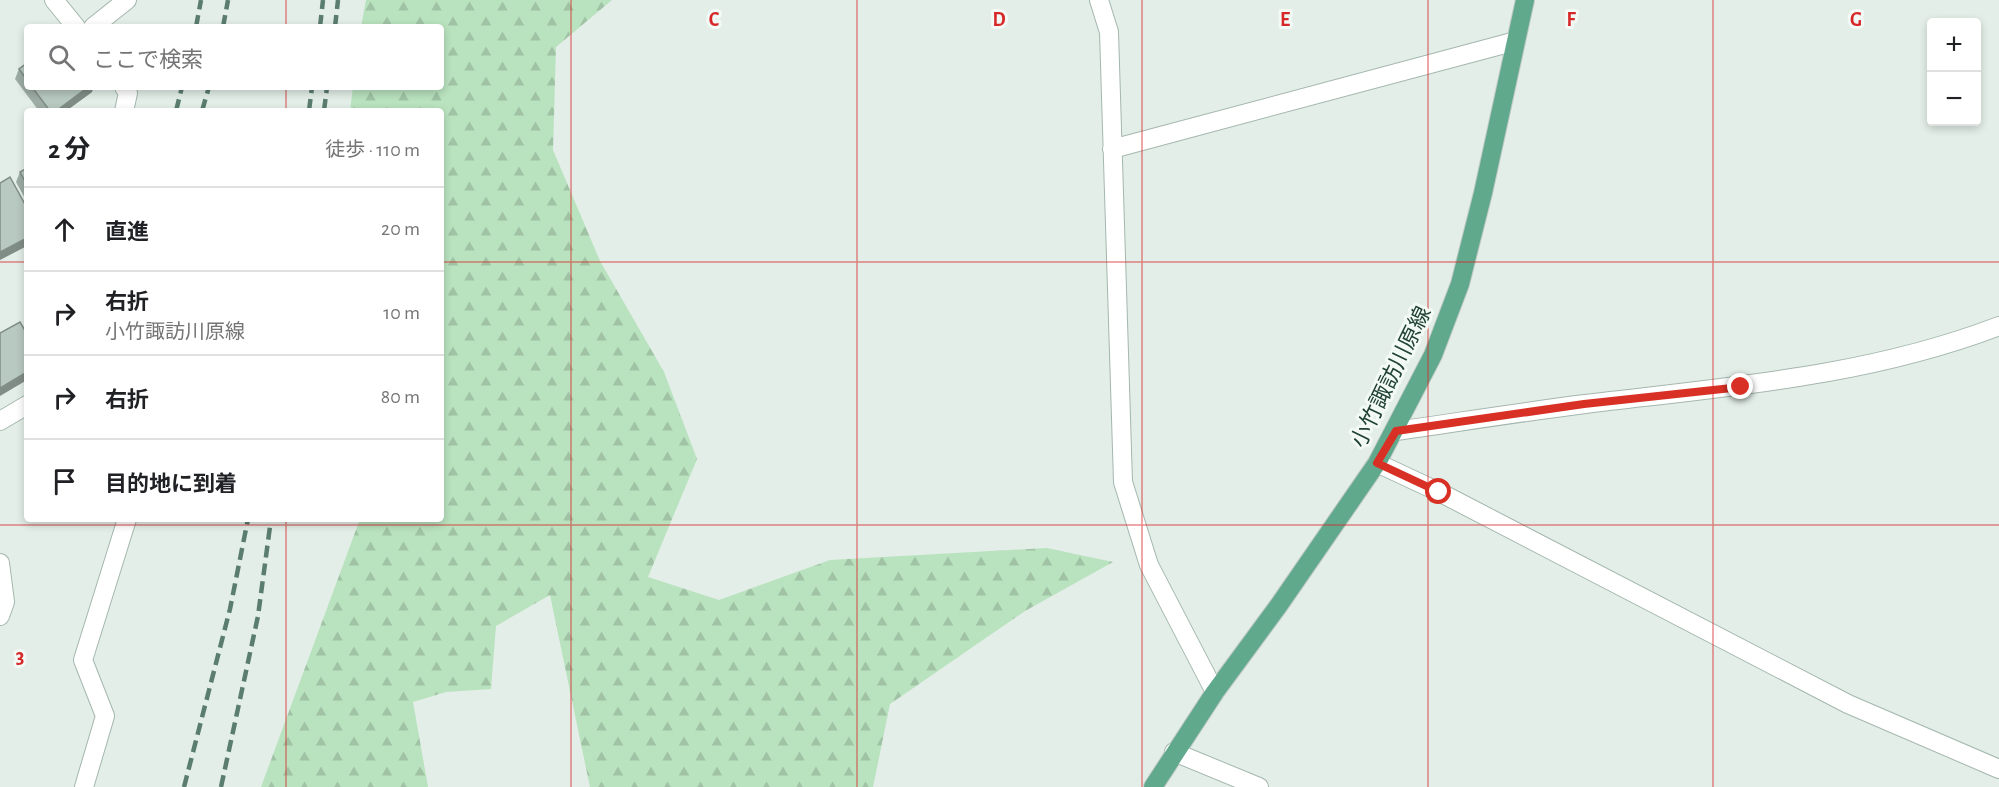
<!DOCTYPE html>
<html lang="ja">
<head>
<meta charset="utf-8">
<style>
  body { margin:0; font-family:"Alegreya Sans","Noto Sans JP",sans-serif; background:#f2f2f2; color:#202124 }
  .controls { position:absolute; right:18px; top:18px; display:grid; overflow:hidden; border-radius:6px; box-shadow:0 3px 9px #0003 }
  .controls button { width:54px; height:54px; display:grid; place-items:center; padding:0; border:0; border-bottom:2px solid #e0e0e0; background:#fff; color:#202124; font:30px sans-serif }
  .stop { position:absolute; width:18px; height:18px; margin:-14px; border:4px solid #d93025; border-radius:50%; background:#fff }
  .stop.end { background:#d93025; border-color:#fff; box-shadow:0 2px 6px #0008 }
  .list { margin:0; padding:0; list-style:none }
  h2 { display:flex; justify-content:space-between; align-items:center; height:78px; margin:0; padding:0 24px; font-size:26px }
  h2 small { font-size:20px; font-weight:400; color:#757577 }
  .list li { display:grid; grid-template-columns:39px 1fr auto; gap:18px; align-items:center; box-sizing:border-box; height:84px; padding:0 24px; border-top:2px solid #e0e0e0 }
  .list b { display:block; font-size:22px; white-space:nowrap }
  .list p { margin:0; font-size:20px; white-space:nowrap; color:#757577 }
  .list em { font-size:20px; font-style:normal; color:#757577 }
  .icon { flex:none; width:33px; height:33px; fill:none; stroke:currentColor; stroke-width:2; stroke-linecap:round; stroke-linejoin:round }
  .map { position:relative; flex:none; width:1999px; height:787px; overflow:hidden }
  .search { position:absolute; background:#fff; box-shadow:0 3px 9px #0003; left:24px; top:24px; width:420px; height:66px; display:flex; align-items:center; gap:15px; box-sizing:border-box; padding:0 21px; border-radius:6px; color:#757577; font-size:22px }
  .panel { position:absolute; background:#fff; box-shadow:0 3px 9px #0003; left:24px; top:108px; width:420px; height:414px; border-radius:6px }
  .map>svg:first-child { display:block }
</style>
</head>
<body>
<div class="map">
<svg width="1999" height="787" viewBox="0 0 1999 787">
  <defs>
    <pattern id="forest-firs" width="22" height="20" patternUnits="userSpaceOnUse" patternTransform="scale(1.5)"><rect width="22" height="20" fill="#b9e2be"/><path d="M5 1l3.5 6h-7zM16 11l3.5 6h-7z" fill="#9fc3a4"/></pattern>
  </defs>
  <rect width="100%" height="100%" fill="#e2eee7"/>
  <path fill="url(#forest-firs)" d="M366 0H612L556 47 553 150 600 261 664 372 697 459 648 577 719 600 830 560 1047 548 1113 562 1025 611 890 704 873 787H590L550 595 496 626 491 689 446 692 413 702 428 787H261L360 519H441V111H350L353 87H441V27H361Z"/>
  <g fill="none" stroke-linecap="round" stroke-linejoin="round">
    <defs>
      <path id="minor" d="M54 0 76 27
        M1099 0 1109 32 1123 482 1149 565 1215 692
        M93 27 127 0
        M124 87 128 93 124 111
        M1112 149 1516 41
        M0 421 27 405
        M1396 431C1459 422 1522 412 1585 404 1725 387 1866 377 1999 326
        M1377 463 1439 492 1848 704 1999 769
        M0 563 5 602 0 616
        M1174 752 1259 787
        M84 787 105 716 83 660 127 519"/>
      <path id="major" d="M1153 787 1215 692 1279 605 1377 463 1433 355 1460 284 1483 193 1525 0"/>
    </defs>
    <use href="#minor" stroke="#a4b7ae" stroke-width="20"/>
    <use href="#major" stroke="#c1cac6" stroke-width="20"/>
    <use href="#minor" stroke="#fff" stroke-width="18"/>
    <use href="#major" stroke="#61a98d" stroke-width="18"/>
    <path stroke="#5a7d6f" stroke-width="4.5" stroke-dasharray="12 6" stroke-linecap="butt" d="M196 27 201 0
      M223 27 228 0
      M320 27 323 0
      M335 27 338 0
      M176 111 182 87
      M202 111 209 87
      M309 111 312 87
      M324 111 327 87
      M184 787 230 609 248 519
      M221 787 258 616 271 519"/>
  </g>
  <path fill="#9dada5" d="M27 63V87H93L92 92 66 111H39L15 79 19 69Z
    M27 168V202L16 182 20 172Z"/>
  <path fill="#808d86" d="M88 87H93L92 92 66 111H56Z
    M27 238V246L0 260V252Z
    M27 372V380L0 396V388Z"/>
  <path fill="#b7c9c0" stroke="#808d86" stroke-width="1.5" d="M27 63V80L19 69Z
    M32 87H88L56 111H50Z
    M27 168V185L20 172Z
    M10 177 27 208V238L0 252V183Z
    M20 322 27 334V372L0 388V333Z"/>
  <g fill="none" stroke-linecap="round" stroke-linejoin="round">
    <path stroke="#d93025" stroke-width="8" d="M1439 492 1377 463 1396 431 1584 404 1741 387"/>
  </g>
  <path fill="none" stroke="#d62828" stroke-width="1.5" stroke-opacity="0.55" d="M286 0V27M571 0V787M857 0V787M1142 0V787M1428 0V787M1713 0V787M286 87V111M0 262H27M441 262H1999M286 519V787M0 525H1999"/>
  <g text-anchor="middle" dominant-baseline="central" stroke-width="6" stroke-linejoin="round" paint-order="stroke">
    <g font-size="22" fill="#204234" stroke="#f3faf6">
      <text transform="translate(1391 377) rotate(-64)">小竹諏訪川原線</text>
    </g>
  </g>
  <g font-size="20" text-anchor="middle" font-weight="bold" fill="#d62828" stroke="#f3faf6" stroke-width="6" stroke-linejoin="round" paint-order="stroke">
    <text x="714" y="26">C</text>
    <text x="999" y="26">D</text>
    <text x="1285" y="26">E</text>
    <text x="1571" y="26">F</text>
    <text x="1856" y="26">G</text>
    <text x="20" y="663">3</text>
  </g>
</svg>
<div class="controls">
<button>+</button>
<button>−</button>
</div>
<div class="stop" style="left:1439px;top:492px"></div>
<div class="stop end" style="left:1741px;top:387px"></div>
<div class="search"><svg class="icon" aria-label="search" viewBox="0 0 24 24"><circle cx="10" cy="10" r="6"/><path d="M15 15l6 6"/></svg>ここで検索</div>
<section class="panel">
<h2>2 分<small>徒歩 · 110 m</small></h2>
<ul class="list">
<li><svg class="icon" aria-label="ahead" viewBox="0 0 24 24"><path d="M12 20V5M6 11l6-6 6 6"/></svg><div><b>直進</b></div><em>20 m</em></li>
<li><svg class="icon" aria-label="right" viewBox="0 0 24 24"><path d="M7 20v-9h11M14 6l5 5-5 5"/></svg><div><b>右折</b><p>小竹諏訪川原線</p></div><em>10 m</em></li>
<li><svg class="icon" aria-label="right" viewBox="0 0 24 24"><path d="M7 20v-9h11M14 6l5 5-5 5"/></svg><div><b>右折</b></div><em>80 m</em></li>
<li><svg class="icon" aria-label="arrive" viewBox="0 0 24 24"><path d="M6 21V4h12l-3 4 3 4H6"/></svg><div><b>目的地に到着</b></div></li>
</ul>
</section>
</div>
</body>
</html>
